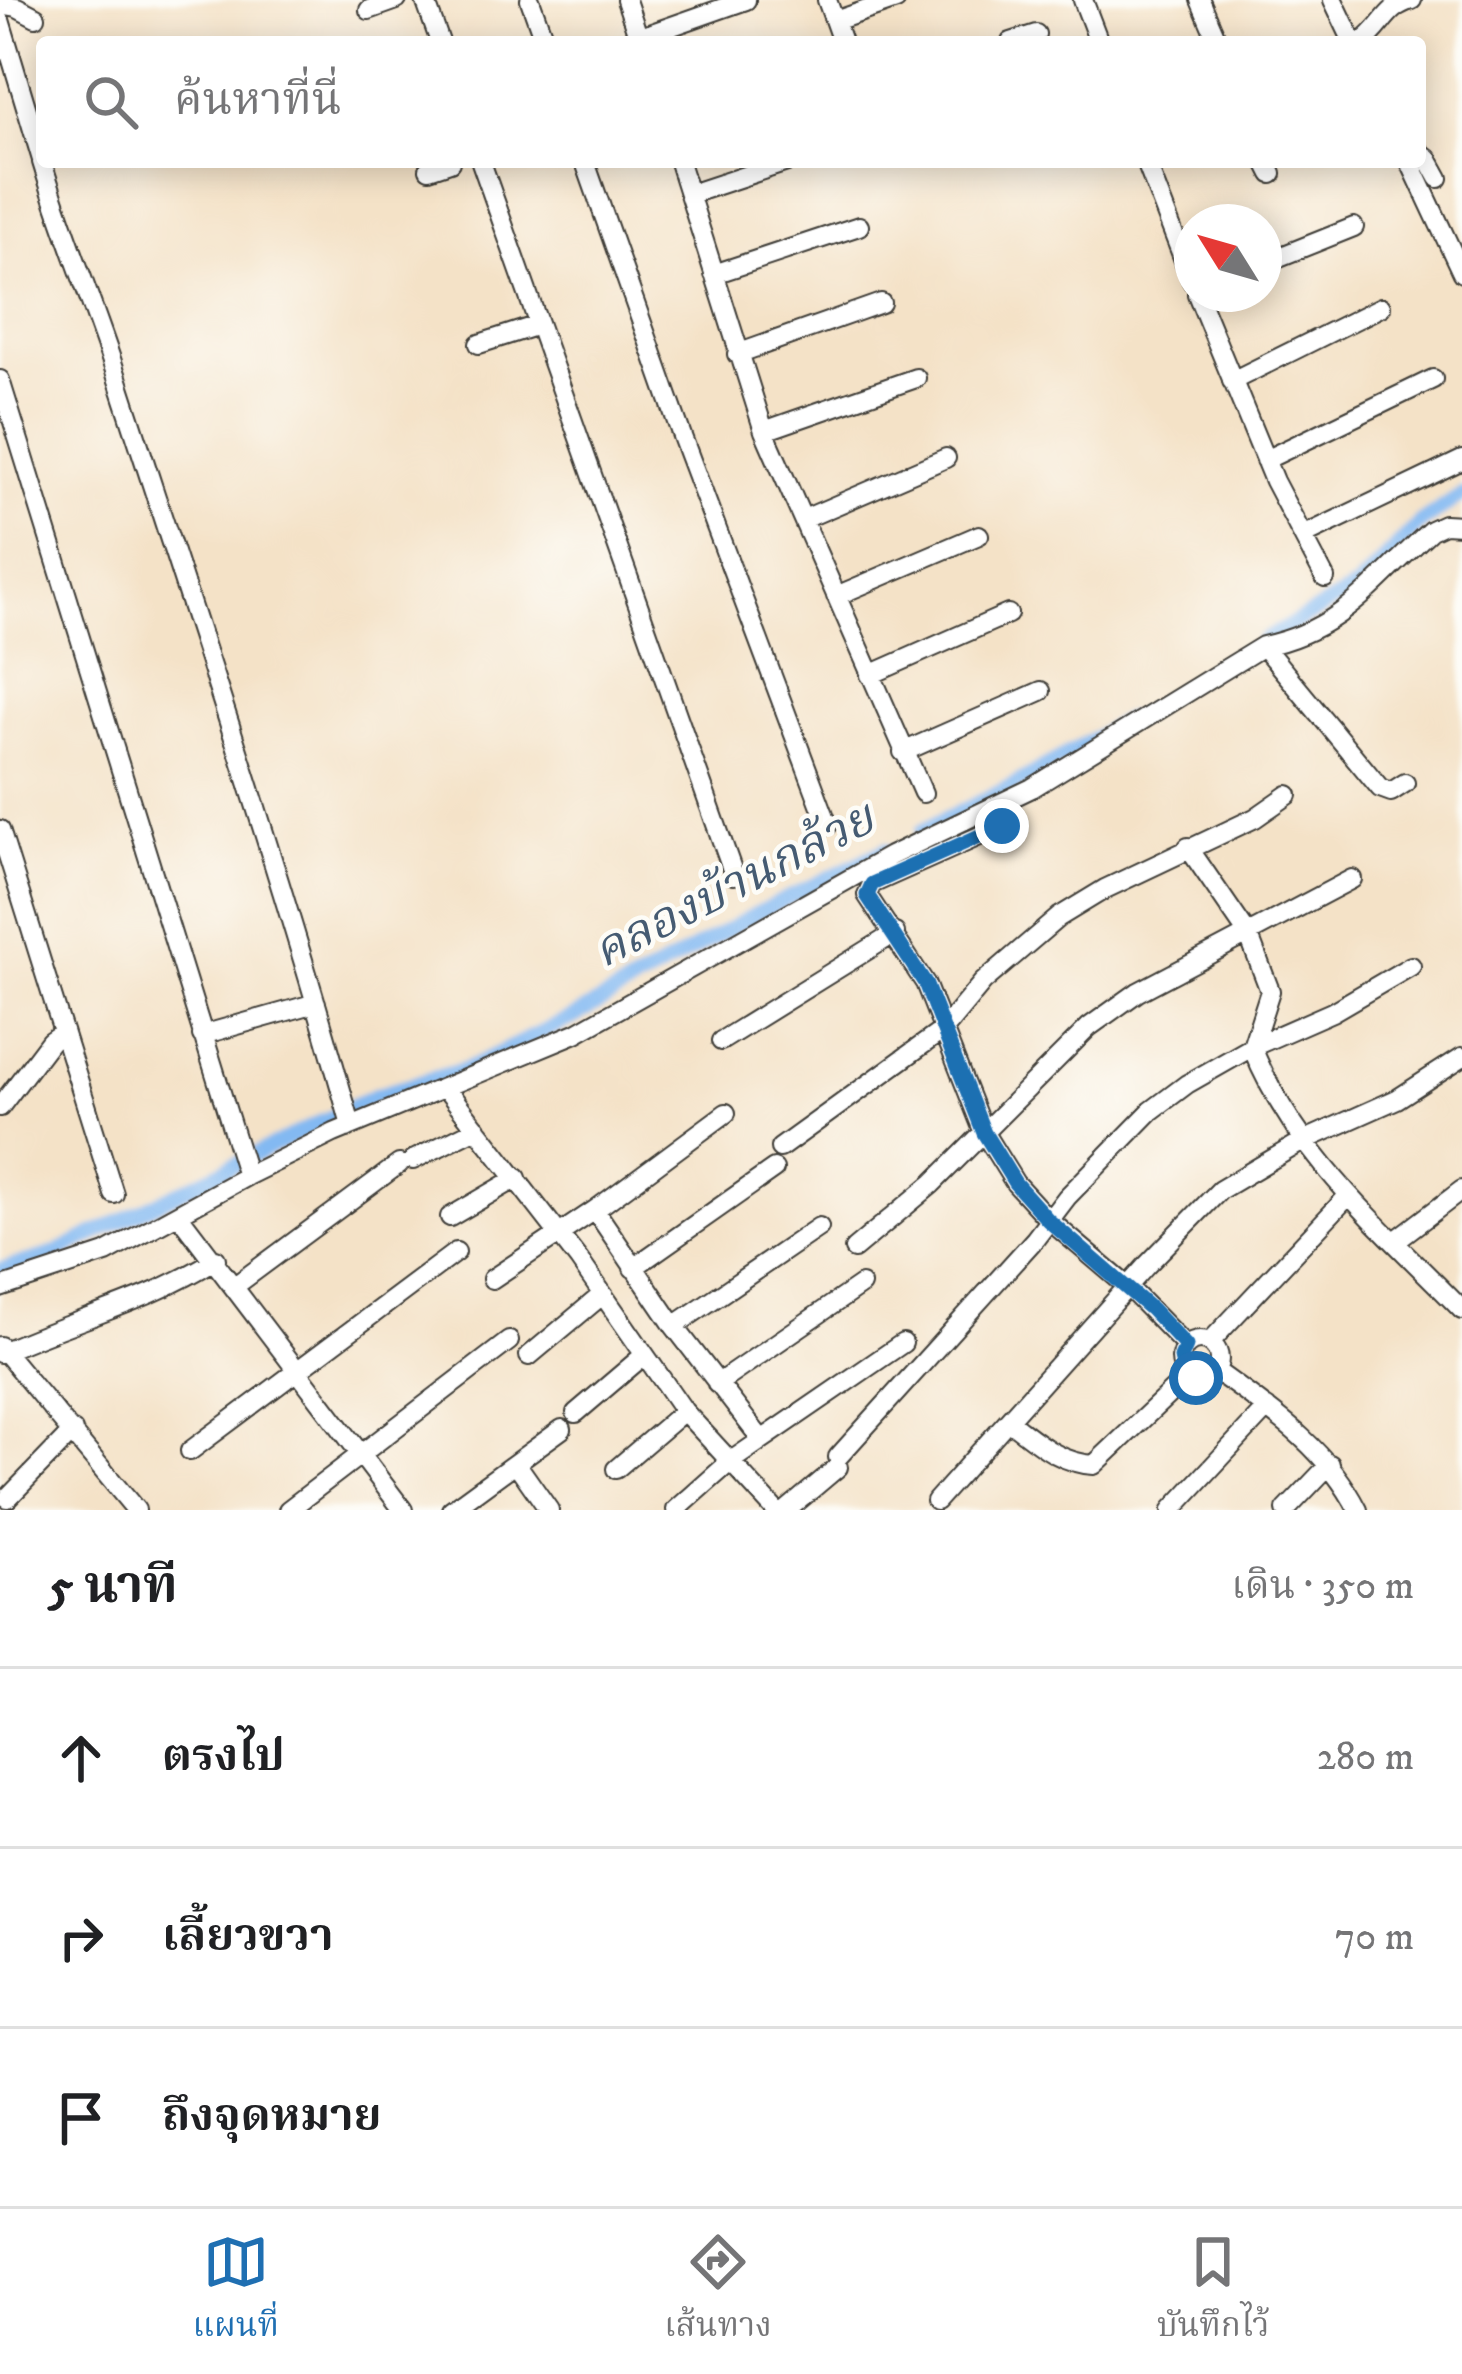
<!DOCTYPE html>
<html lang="th">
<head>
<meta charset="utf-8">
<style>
  body { margin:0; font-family:"IM FELL DW Pica","Noto Serif Thai",serif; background:#f2f2f2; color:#202124 }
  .compass { position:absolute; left:1174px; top:204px; width:108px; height:108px; border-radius:50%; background:#fff; box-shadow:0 6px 30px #0003; rotate:307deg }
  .stop { position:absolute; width:36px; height:36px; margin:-27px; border:9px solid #1f6fb2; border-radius:50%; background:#fff }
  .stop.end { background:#1f6fb2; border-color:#fff; box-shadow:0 3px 12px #0008 }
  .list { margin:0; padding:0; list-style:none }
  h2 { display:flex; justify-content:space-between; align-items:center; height:156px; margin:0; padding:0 48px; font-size:51px }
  h2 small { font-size:39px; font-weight:400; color:#757577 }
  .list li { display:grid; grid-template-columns:78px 1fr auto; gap:36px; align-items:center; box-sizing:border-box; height:180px; padding:0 48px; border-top:3px solid #e0e0e0 }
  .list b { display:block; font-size:45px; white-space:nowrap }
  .list em { font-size:39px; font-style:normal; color:#757577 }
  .icon { flex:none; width:66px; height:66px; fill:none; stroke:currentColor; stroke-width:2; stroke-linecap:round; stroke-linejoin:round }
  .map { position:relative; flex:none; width:1462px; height:1510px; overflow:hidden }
  .search { position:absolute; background:#fff; box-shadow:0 6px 30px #0003; left:36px; right:36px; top:36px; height:132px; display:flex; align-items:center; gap:30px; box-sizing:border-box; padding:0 42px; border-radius:12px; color:#757577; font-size:45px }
  .sheet { height:696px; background:#fff }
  nav { display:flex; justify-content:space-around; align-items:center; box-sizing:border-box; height:168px; border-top:3px solid #e0e0e0; background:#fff; font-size:33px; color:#757577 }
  nav a { display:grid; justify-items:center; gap:6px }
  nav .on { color:#1f6fb2 }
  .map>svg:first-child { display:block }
</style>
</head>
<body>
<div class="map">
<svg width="1462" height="1510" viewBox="0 0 1462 1510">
  <rect width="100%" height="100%" fill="#fdfcf7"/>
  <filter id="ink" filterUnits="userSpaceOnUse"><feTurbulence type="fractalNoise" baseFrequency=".00833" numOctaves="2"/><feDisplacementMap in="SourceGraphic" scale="24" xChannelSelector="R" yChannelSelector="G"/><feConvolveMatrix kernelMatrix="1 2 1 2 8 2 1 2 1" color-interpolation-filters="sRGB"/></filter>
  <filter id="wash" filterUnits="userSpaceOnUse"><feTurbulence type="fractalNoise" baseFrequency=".004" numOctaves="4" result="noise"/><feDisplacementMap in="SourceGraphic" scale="48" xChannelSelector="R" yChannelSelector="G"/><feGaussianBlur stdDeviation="2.7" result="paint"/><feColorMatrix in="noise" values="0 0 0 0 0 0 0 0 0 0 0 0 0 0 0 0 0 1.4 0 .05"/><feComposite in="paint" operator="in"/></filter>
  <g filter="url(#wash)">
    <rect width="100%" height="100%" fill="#f4e2c7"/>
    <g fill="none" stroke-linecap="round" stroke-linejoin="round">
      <path stroke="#83b9f2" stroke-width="15" d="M1263 641 1358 587 1420 523 1462 495
        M922 831 1012 786 1128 719
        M0 1270 54 1254 376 1095 466 1069 574 1017 756 914 885 850"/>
    </g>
  </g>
  <g filter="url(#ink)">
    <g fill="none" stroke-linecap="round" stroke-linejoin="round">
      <defs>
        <path id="minor" d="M425 0 440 42
          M530 0 545 42
          M626 0 640 42
          M827 0 842 42
          M1083 0 1099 42
          M1200 0 1218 42
          M1333 0 1353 42
          M0 4 17 7 36 17
          M369 10 397 0
          M0 20 42 160
          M835 21 896 0
          M638 38 746 0
          M1011 42 1036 34
          M1362 42C1383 28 1385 7 1412 0
          M1420 152 1428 158 1439 178
          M42 162C63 231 91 299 114 368 195 618 279 868 350 1122L347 1128
          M481 162 734 875
          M585 162 683 439 828 825
          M679 162 764 431 923 793
          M1146 162 1192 281
          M1266 162 1272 174
          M1410 162 1462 273
          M429 169 450 162
          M690 194 787 162
          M1264 263 1354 227
          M714 274 859 226
          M1197 294 1274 481 1325 578
          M479 344 538 325
          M737 354 881 303
          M0 380 247 1176
          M1232 381 1381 307
          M764 431 916 378
          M1265 460 1433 379
          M804 519 946 458
          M1303 536 1462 460
          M836 596 979 535
          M1263 646 1380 788 1391 792 1405 783
          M870 675 1008 614
          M903 752 1041 691
          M1002 826 872 884 867 895 925 983 984 1133 1015 1183 1049 1220 1128 1287 1186 1346
          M0 830 114 1194
          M1188 847 1249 936 1270 991 1252 1047C1294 1154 1383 1229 1462 1310
          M202 1035 316 1003
          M721 1041 895 933
          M446 1089 579 1260 684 1411 775 1510
          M0 1107 50 1041 63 1032
          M780 1148 943 1030 983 982 1059 917 1105 889 1255 818 1288 795
          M413 1160 477 1128
          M595 1210 726 1113
          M178 1214 403 1510
          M450 1217 517 1178
          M1395 1241 1462 1190
          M854 1249 932 1184 1089 1027 1138 992 1352 879
          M633 1268 774 1169
          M492 1279 595 1210 674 1326 761 1439
          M236 1285 399 1164
          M0 1288 106 1253 247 1176 334 1133 576 1033 890 856 1032 788 1263 646C1343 630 1375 580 1431 530L1444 524 1462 525
          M674 1326 819 1227
          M1181 1359a19 19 0 1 1 38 0a19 19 0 1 1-38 0Z
          M1210 1342 1349 1195
          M0 1346 136 1510
          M0 1353C71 1320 150 1302 216 1259
          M529 1356 602 1295
          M1216 1371C1271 1411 1326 1447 1358 1510
          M717 1384 861 1285
          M576 1413 643 1356
          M1010 1422C1037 1442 1059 1463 1094 1465L1189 1375
          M190 1451 456 1252
          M838 1457 1035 1239 1067 1197 1151 1111 1187 1084 1252 1047 1332 1012 1411 966
          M516 1463 549 1510
          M616 1469 684 1411
          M8 1498 73 1431
          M936 1501 1146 1266 1220 1190 1303 1141 1397 1099 1462 1057
          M288 1510 509 1341
          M451 1510 562 1429
          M676 1510 731 1461 903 1343
          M787 1510 838 1467
          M1172 1510 1267 1408
          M1286 1510 1330 1464"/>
      </defs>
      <use href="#minor" stroke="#3c3a36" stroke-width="22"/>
      <use href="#minor" stroke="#fff" stroke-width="18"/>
    </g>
  </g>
  <g fill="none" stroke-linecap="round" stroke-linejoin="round" filter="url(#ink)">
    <path stroke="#1f6fb2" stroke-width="15" d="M1002 826 872 884 867 895 925 983 984 1133 1015 1183 1048 1220 1151 1309 1186 1346 1181 1358 1184 1371 1196 1378"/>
  </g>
  <g text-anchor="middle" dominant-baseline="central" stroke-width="9" stroke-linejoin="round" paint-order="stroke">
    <g font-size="48" font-style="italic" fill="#455b72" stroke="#fdfcf7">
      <text transform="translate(734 886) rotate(-27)">คลองบ้านกล้วย</text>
    </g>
  </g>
</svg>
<svg class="compass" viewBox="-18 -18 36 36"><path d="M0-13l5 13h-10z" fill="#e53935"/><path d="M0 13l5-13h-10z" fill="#757577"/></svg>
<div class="stop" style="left:1196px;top:1378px"></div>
<div class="stop end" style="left:1002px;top:826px"></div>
<div class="search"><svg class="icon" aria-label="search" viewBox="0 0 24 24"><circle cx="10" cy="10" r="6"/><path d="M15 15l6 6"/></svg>ค้นหาที่นี่</div>
</div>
<section class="sheet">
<h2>5 นาที<small>เดิน · 350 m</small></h2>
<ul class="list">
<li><svg class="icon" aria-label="ahead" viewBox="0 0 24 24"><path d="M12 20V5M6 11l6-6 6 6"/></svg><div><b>ตรงไป</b></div><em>280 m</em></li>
<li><svg class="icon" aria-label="right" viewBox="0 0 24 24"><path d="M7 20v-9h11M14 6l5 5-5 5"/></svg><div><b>เลี้ยวขวา</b></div><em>70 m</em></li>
<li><svg class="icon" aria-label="arrive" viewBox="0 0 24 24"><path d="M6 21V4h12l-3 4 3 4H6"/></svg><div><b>ถึงจุดหมาย</b></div></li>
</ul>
</section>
<nav>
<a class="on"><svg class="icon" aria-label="map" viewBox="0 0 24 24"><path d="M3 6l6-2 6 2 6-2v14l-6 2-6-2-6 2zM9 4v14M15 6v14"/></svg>แผนที่</a>
<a><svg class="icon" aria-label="directions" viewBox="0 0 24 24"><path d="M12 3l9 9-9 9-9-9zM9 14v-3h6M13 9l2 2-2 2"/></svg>เส้นทาง</a>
<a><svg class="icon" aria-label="saved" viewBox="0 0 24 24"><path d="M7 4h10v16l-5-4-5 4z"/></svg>บันทึกไว้</a>
</nav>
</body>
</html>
